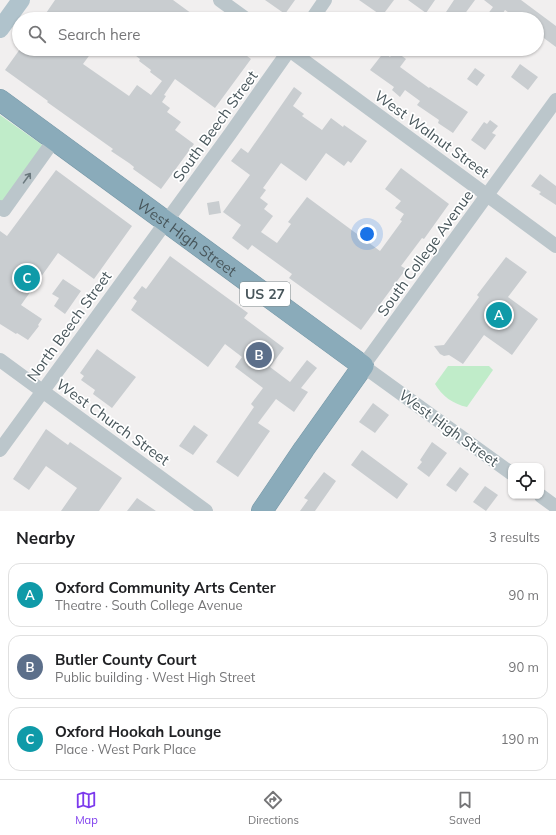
<!DOCTYPE html>
<html lang="en">
<head>
<meta charset="utf-8">
<style>
  body { margin:0; font-family:Mulish,sans-serif; background:#f6f6f6; color:#202124 }
  .controls { position:absolute; right:12px; bottom:12px; display:grid; overflow:hidden; border-radius:8px; box-shadow:0 1px 3px #0004 }
  .controls button { width:36px; height:36px; display:grid; place-items:center; padding:0; border:0; border-bottom:1px solid #e0e0e0; background:#fff; color:#202124; font:20px sans-serif }
  .you { position:absolute; left:367px; top:234px; width:14px; height:14px; margin:-10px; border:3px solid #fff; border-radius:50%; background:#1a73e8; box-shadow:0 0 0 6px #1a73e833 }
  .badge { display:grid; place-items:center; width:26px; height:26px; border-radius:50%; background:#7c3aed; color:#fff; font-size:13px; font-weight:700 }
  .pin { position:absolute; translate:-50% -50%; border:2px solid #fff; box-shadow:0 1px 4px #0006 }
  .list { margin:0; padding:0; list-style:none }
  h2 { display:flex; justify-content:space-between; align-items:center; height:52px; margin:0; padding:0 16px; font-size:17px }
  h2 small { font-size:13px; font-weight:400; color:#757577 }
  .list li { display:grid; grid-template-columns:26px 1fr auto; gap:12px; align-items:center; box-sizing:border-box; height:64px; margin:0 8px 8px; padding:0 8px; border:1px solid #e0e0e0; border-radius:12px }
  .list b { display:block; font-size:15px; white-space:nowrap }
  .list p { margin:0; font-size:13px; white-space:nowrap; color:#757577 }
  .list em { font-size:13px; font-style:normal; color:#757577 }
  .icon { flex:none; width:22px; height:22px; fill:none; stroke:currentColor; stroke-width:2; stroke-linecap:round; stroke-linejoin:round }
  .map { position:relative; flex:none; width:556px; height:511px; overflow:hidden }
  .search { position:absolute; background:#fff; box-shadow:0 1px 3px #0004; left:12px; right:12px; top:12px; height:44px; display:flex; align-items:center; gap:10px; box-sizing:border-box; padding:0 14px; border-radius:22px; color:#757577; font-size:15px }
  .sheet { height:268px; background:#fff }
  nav { display:flex; justify-content:space-around; align-items:center; box-sizing:border-box; height:56px; border-top:1px solid #e0e0e0; background:#fff; font-size:11px; color:#757577 }
  nav a { display:grid; justify-items:center; gap:2px }
  nav .on { color:#7c3aed }
  .map>svg:first-child { display:block }
</style>
</head>
<body>
<div class="map">
<svg width="556" height="511" viewBox="0 0 556 511">
  <rect width="100%" height="100%" fill="#f1efef"/>
  <path fill="#c0ecc9" d="M0 115 41 144 43 147 2 202 0 201Z
    M448 366H489L493 370 467 407C453 404 442 396 435 384Z"/>
  <path fill="#c9cdd0" d="M55 0H173L199 19H42Z
    M265 0H295L285 14Z
    M359 0H394L382 16Z
    M408 0H435L426 13Z
    M454 0H475L461 19H456L446 12Z
    M484 0H521L556 26V47L537 33V19H518L505 10 499 19H484L493 7Z
    M20 49H94L83 64 129 96 137 85 151 95 162 81 150 72 151 70 139 61 140 59 127 49H146L153 53 156 49H179L184 53 187 49H238L251 59 215 108 175 79 164 95 166 96 162 102 170 108 167 112 181 122 175 130 194 144 161 189 133 169 134 167 129 163 111 151 113 149 47 102 48 101 5 70Z
    M395 51 406 59 400 67 429 88 430 87 468 112 453 133 438 123 439 120 417 105 420 101 405 90 400 97 392 90 394 87 370 70 384 52 390 57Z
    M520 64 538 77 528 90 511 77Z
    M475 68 485 75 477 86 467 79Z
    M294 87 302 93 293 106 304 114 302 116 322 130 331 118 343 127 344 125 367 141 351 163 348 161 344 166 326 153 306 181 281 163 263 188 266 190 260 198 268 204 264 209 273 216 261 232 277 243 291 224 288 222 307 197 380 251 402 221 400 220 404 214 395 208 401 201 385 189 401 168 449 204 424 239 422 238 401 266 406 269 361 330 289 278 292 274 252 245 248 250 232 238 241 225 223 212 250 175 231 161 241 148 248 153Z
    M490 120 498 126 492 133 496 135 485 150 471 140 484 122 487 124Z
    M56 170 132 226 94 279 58 253 21 305 42 319 38 325 39 326 28 340 17 333 16 334 0 324V231L7 236Z
    M540 174 556 186V205L539 194 541 192 531 186Z
    M219 201 221 213 209 215 207 203Z
    M170 256 248 313 244 318 284 348 270 367 290 382 307 360 317 368 301 388 308 392 294 412 276 399 258 423 270 431 238 477 216 462 254 407 251 404 263 388 235 367 242 357 225 344 208 367 131 310 137 301 133 298 142 286 146 289Z
    M506 257 527 272 508 297 538 319 512 355 484 335 463 364 449 355 444 356 440 354 434 346 444 345 479 297 477 295Z
    M63 279 81 291 65 314 54 306 59 298 52 294Z
    M97 349 136 377 112 408 93 394 95 390 81 380 84 376 80 373Z
    M373 403 389 415 375 433 359 422Z
    M194 425 208 435 193 455 179 446Z
    M46 429 68 445 70 442 122 478 99 511H61L77 488 46 466 29 490 13 479Z
    M432 442 447 453 429 477 417 468 422 462 420 460Z
    M362 450 408 484 397 499 351 465Z
    M460 467 469 474 456 492 446 485Z
    M324 472 336 481 315 511H300L308 500 304 498Z
    M485 486 498 495 486 511 473 502Z
    M137 498 156 511H127Z"/>
  <g fill="none" stroke-linecap="round" stroke-linejoin="round">
    <defs>
      <g id="highway">
        <path id="s1" d="M0 100 363 366 304 449 262 511"/>
      </g>
    </defs>
    <use href="#highway" stroke="#7596a6" stroke-width="22"/>
    <path stroke="#bbc6cb" stroke-width="14" d="M220 0 246 19
      M312 19 325 0
      M288 49 556 246
      M0 207 4 210 54 140
      M0 360 206 511
      M0 450 230 134 290 49
      M511 473 363 366 556 100
      M541 496 556 507"/>
    <path stroke="#b0c3cc" stroke-width="18" d="M0 29 21 0"/>
    <use href="#highway" stroke="#8aabba" stroke-width="21"/>
  </g>
  <defs><path id="oneway-shaft" d="M-6 0H5M1.5-3L5.5 0L1.5 3" fill="none" stroke-width="1.6" stroke-linecap="round" stroke-linejoin="round"/></defs>
  <use stroke="#6a787d" href="#oneway-shaft" transform="translate(27 178) rotate(-54)"/>
  <g text-anchor="middle" dominant-baseline="central" stroke-width="3.5" stroke-linejoin="round" paint-order="stroke">
    <rect fill="#fff" stroke="#7f898c" stroke-width="1" x="240" y="282" width="50" height="24" rx="3"/>
    <g font-size="14" font-weight="bold" fill="#48565b">
      <text x="265" y="294">US 27</text>
    </g>
    <g font-size="15" fill="#48565b" stroke="#fff">
      <text transform="translate(215 126) rotate(-54)">South Beech Street</text>
      <text transform="translate(432 134) rotate(36)">West Walnut Street</text>
      <text stroke="none"><textPath href="#s1" startOffset="232">West High Street</textPath></text>
      <text transform="translate(425 253) rotate(-54)">South College Avenue</text>
      <text transform="translate(69 326) rotate(-54)">North Beech Street</text>
      <text transform="translate(113 422) rotate(36)">West Church Street</text>
      <text transform="translate(449 428) rotate(36)">West High Street</text>
    </g>
  </g>
</svg>
<div class="controls">
<button><svg class="icon" aria-label="locate" viewBox="0 0 24 24"><circle cx="12" cy="12" r="6"/><path d="M12 2v4M12 18v4M2 12h4M18 12h4"/></svg></button>
</div>
<div class="you"></div>
<div class="pin badge" style="left:499px;top:315px;background:#0f9aa8">A</div>
<div class="pin badge" style="left:259px;top:355px;background:#5c6f8a">B</div>
<div class="pin badge" style="left:27px;top:278px;background:#0f9aa8">C</div>
<div class="search"><svg class="icon" aria-label="search" viewBox="0 0 24 24"><circle cx="10" cy="10" r="6"/><path d="M15 15l6 6"/></svg>Search here</div>
</div>
<section class="sheet">
<h2>Nearby<small>3 results</small></h2>
<ul class="list">
<li><span class="badge" style="background:#0f9aa8">A</span><div><b>Oxford Community Arts Center</b><p>Theatre · South College Avenue</p></div><em>90 m</em></li>
<li><span class="badge" style="background:#5c6f8a">B</span><div><b>Butler County Court</b><p>Public building · West High Street</p></div><em>90 m</em></li>
<li><span class="badge" style="background:#0f9aa8">C</span><div><b>Oxford Hookah Lounge</b><p>Place · West Park Place</p></div><em>190 m</em></li>
</ul>
</section>
<nav>
<a class="on"><svg class="icon" aria-label="map" viewBox="0 0 24 24"><path d="M3 6l6-2 6 2 6-2v14l-6 2-6-2-6 2zM9 4v14M15 6v14"/></svg>Map</a>
<a><svg class="icon" aria-label="directions" viewBox="0 0 24 24"><path d="M12 3l9 9-9 9-9-9zM9 14v-3h6M13 9l2 2-2 2"/></svg>Directions</a>
<a><svg class="icon" aria-label="saved" viewBox="0 0 24 24"><path d="M7 4h10v16l-5-4-5 4z"/></svg>Saved</a>
</nav>
</body>
</html>
